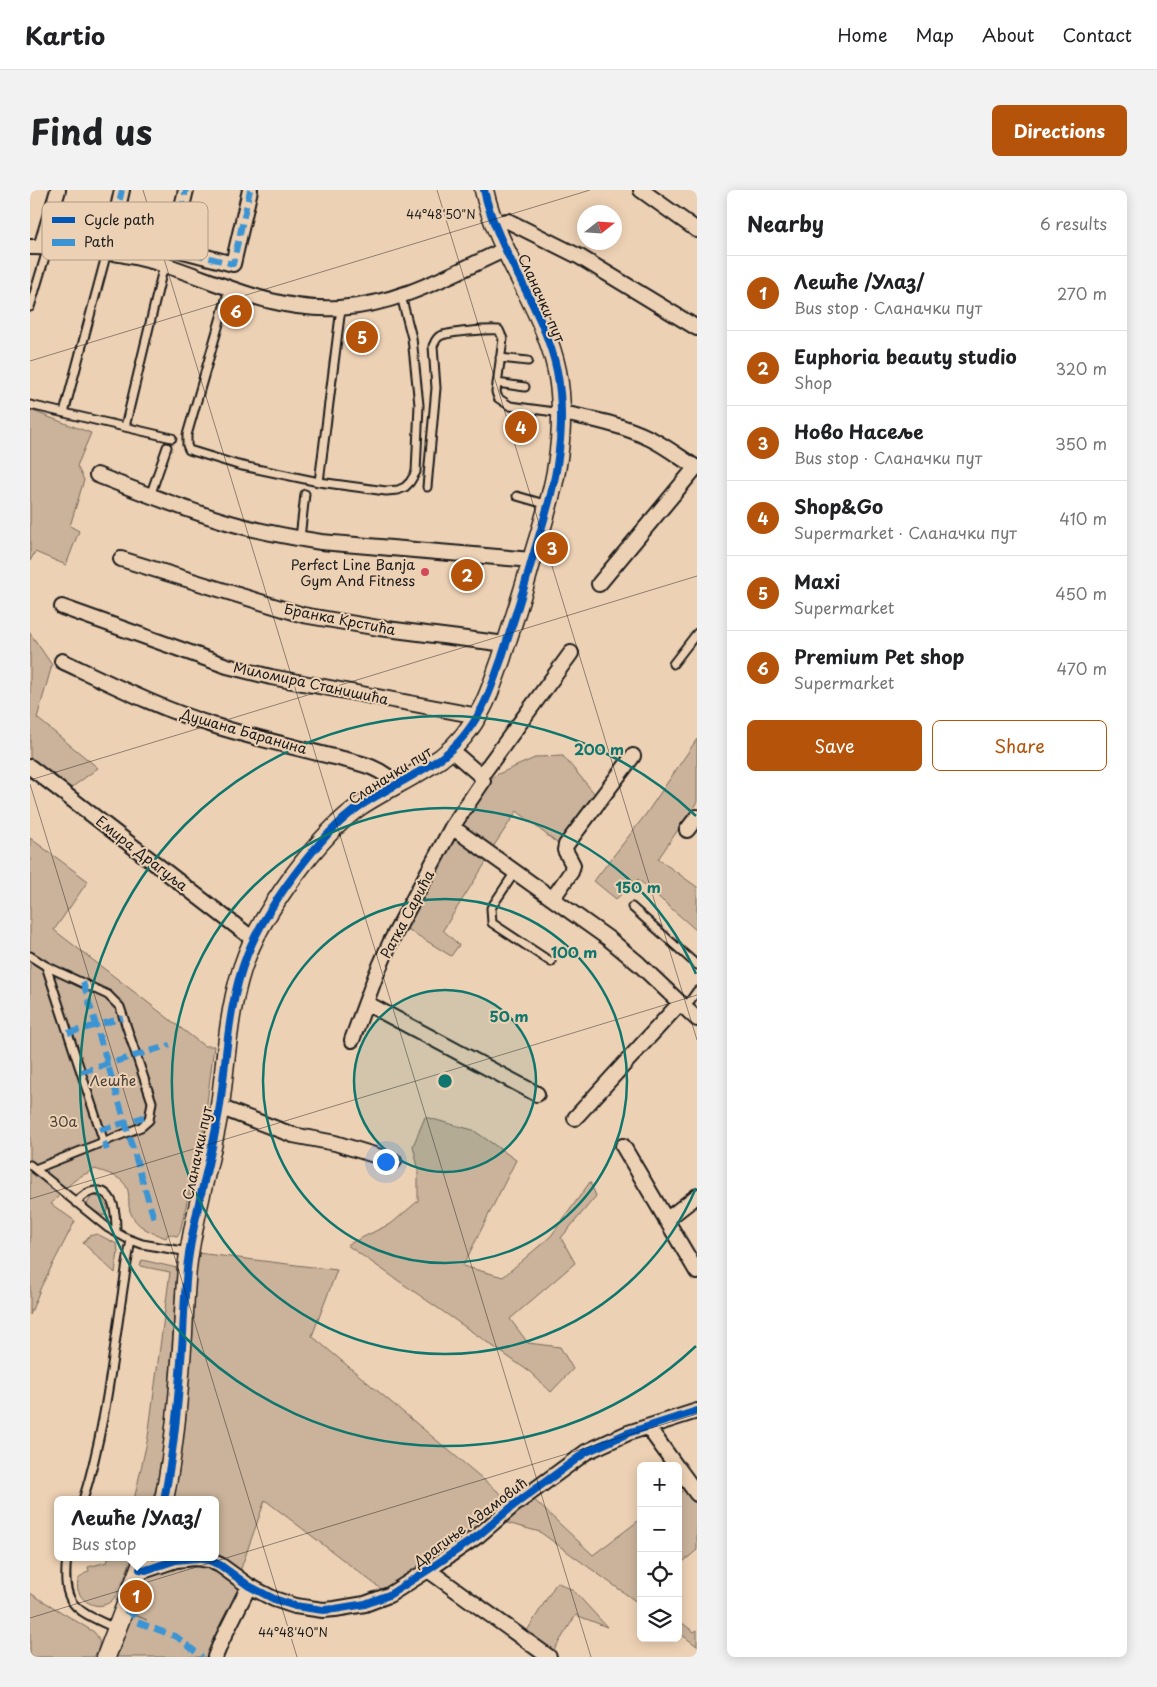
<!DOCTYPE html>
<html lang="en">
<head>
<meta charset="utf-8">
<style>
  body { margin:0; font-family:"Playpen Sans",sans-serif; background:#f2f2f2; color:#202124 }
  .controls { position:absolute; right:15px; bottom:15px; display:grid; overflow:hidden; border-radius:8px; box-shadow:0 2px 12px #0003 }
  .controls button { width:45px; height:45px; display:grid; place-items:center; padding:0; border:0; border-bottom:1px solid #e0e0e0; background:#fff; color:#202124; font:25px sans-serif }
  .compass { position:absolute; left:547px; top:15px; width:45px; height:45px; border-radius:50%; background:#fff; box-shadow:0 2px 12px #0003; rotate:73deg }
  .you { position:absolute; left:355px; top:971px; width:18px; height:18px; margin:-12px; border:4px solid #fff; border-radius:50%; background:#1a73e8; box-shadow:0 0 0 8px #1a73e833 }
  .badge { display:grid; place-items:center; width:32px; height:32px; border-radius:50%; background:#b45309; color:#fff; font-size:16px; font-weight:700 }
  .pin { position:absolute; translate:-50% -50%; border:2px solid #fff; box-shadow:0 1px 5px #0006 }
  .popup { position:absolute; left:24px; top:1306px; width:165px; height:65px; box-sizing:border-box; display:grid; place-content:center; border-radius:8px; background:#fff; filter:drop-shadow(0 1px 4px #0005); font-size:16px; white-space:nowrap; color:#757577 }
  .popup b { font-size:19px; color:#202124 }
  .popup::after { content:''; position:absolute; left:50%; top:100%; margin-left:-10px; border:10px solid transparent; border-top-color:#fff }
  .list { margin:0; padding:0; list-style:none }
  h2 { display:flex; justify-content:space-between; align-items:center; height:65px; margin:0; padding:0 20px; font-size:21px }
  h2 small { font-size:16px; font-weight:400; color:#757577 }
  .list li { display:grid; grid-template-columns:32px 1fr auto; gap:15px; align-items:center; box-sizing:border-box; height:75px; padding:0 20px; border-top:1px solid #e0e0e0 }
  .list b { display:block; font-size:19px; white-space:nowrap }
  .list p { margin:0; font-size:16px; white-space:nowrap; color:#757577 }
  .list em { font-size:16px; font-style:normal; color:#757577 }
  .actions { display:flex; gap:10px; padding:15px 20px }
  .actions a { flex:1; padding:11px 0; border:1px solid #b45309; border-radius:8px; text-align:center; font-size:18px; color:#b45309 }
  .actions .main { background:#b45309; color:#fff }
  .icon { flex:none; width:28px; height:28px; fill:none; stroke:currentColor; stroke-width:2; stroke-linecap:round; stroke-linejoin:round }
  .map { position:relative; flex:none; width:667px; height:1467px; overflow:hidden; border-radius:8px }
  header { display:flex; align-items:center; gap:30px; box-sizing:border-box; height:70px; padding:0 25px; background:#fff; border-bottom:1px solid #e0e0e0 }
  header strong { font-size:24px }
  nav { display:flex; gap:28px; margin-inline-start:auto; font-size:18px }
  .intro { display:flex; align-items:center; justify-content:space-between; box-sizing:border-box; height:120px; padding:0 30px }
  h1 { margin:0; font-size:35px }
  .button { padding:12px 22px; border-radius:8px; background:#b45309; color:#fff; font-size:18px; font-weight:700 }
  main { display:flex; gap:30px; padding:0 30px }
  aside { flex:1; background:#fff; border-radius:8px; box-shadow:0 2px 12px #0003 }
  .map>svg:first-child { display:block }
</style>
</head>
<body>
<header>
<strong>Kartio</strong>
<nav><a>Home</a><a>Map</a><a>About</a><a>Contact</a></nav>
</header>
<div class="intro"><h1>Find us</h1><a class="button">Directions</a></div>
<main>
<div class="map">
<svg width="667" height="1467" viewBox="0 0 667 1467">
  <rect width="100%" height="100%" fill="#edd1b4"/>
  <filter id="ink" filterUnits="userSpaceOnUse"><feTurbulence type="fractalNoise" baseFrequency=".02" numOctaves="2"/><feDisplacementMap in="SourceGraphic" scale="10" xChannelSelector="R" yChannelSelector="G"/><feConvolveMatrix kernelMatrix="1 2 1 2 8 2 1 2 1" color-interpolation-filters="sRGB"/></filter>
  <g filter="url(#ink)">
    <path fill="#cbb39b" stroke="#74685c" d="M0 220 61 243 47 276 54 290 40 336 49 341 36 375 5 362 0 371Z
      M0 443 22 475 7 528 68 578 41 598 0 577Z
      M667 549V612L628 669 667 697V741L608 689 586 709 564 691 616 624Z
      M533 566 570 610 536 655 528 654 487 621 459 663 422 637 451 595 466 585 507 567Z
      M425 646 458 669 413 740 429 755 421 766 374 737Z
      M0 648 58 691 24 740 174 856H184L174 937 150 1042 147 1046 138 1044 136 1048C122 1043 105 1037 100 1021 97 1012 102 1001 93 992 86 985 74 982 65 979 60 983 56 983 51 986 39 993 30 1005 21 1014L45 1031 11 1097 0 1125Z
      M395 927 443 940 486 970 433 1076 473 1087 521 1046 560 992 566 1006 531 1048 545 1073 480 1129 498 1153 530 1157 543 1179 521 1202 500 1182 317 1055 362 1033 388 1011V977L383 956Z
      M62 1006C71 1005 76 1013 78 1020L74 1026 59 1018 57 1014Z
      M67 1044 87 1054 88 1062 85 1083 53 1053 59 1046Z
      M159 1062 307 1080 282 1146 484 1315 498 1304 563 1365 611 1329V1415L510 1342 466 1330 359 1405 235 1310 208 1387 219 1396 185 1467H87L102 1424 117 1430 95 1420 114 1367H185V1310H134Z
      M112 1070 147 1078 137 1229 128 1292 122 1310H104L118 1247 140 1082 110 1076Z
      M661 1295 667 1304V1360L648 1376V1304Z
      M79 1367H102C98 1378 92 1398 85 1407 71 1426 43 1410 48 1391 49 1387 55 1383 59 1381L58 1377 77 1372Z
      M527 1392 544 1401 577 1437 546 1425 522 1463 495 1444Z
      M0 1403 64 1442C72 1451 70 1457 64 1467H0Z
      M648 1430 664 1442 667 1440V1456L648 1442Z"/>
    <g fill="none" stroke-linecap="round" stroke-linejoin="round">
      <defs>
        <path id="service" d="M199 99 157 245V255L159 260 208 275 289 292
          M0 117 18 57
          M311 118 289 292 356 301 368 300 375 297 380 292 386 282 389 215 382 148 371 106
          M470 168 498 171
          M467 193 495 197
          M0 215 142 248
          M34 223 77 62
          M95 237 134 75
          M397 297 406 198 403 156C405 152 406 148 410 146 418 142 459 139 469 140L473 149 466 202 468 208 480 216 532 223
          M120 306 137 257
          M487 306 518 315
          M270 348 275 304
          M643 474 667 443
          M485 682 461 718 462 733 521 772
          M602 717 667 775
          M0 766 16 776 78 805 90 817 122 912 119 930 111 937 5 979
          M16 776 74 952
          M655 818 667 801
          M0 975 78 1038 96 1048 112 1054 159 1062
          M46 1013C57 999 75 994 83 1014 86 1023 86 1033 86 1042
          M53 1310C80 1225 85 1137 101 1050
          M37 1367C31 1417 46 1420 87 1439"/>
        <path id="minor" d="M611 0 667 40
          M464 33 478 31 550 67 667 138
          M39 36 142 58 203 74 220 0
          M82 45 92 0
          M0 57C45 57 91 61 135 75 193 94 246 122 309 118 369 115 423 83 476 59
          M11 57 28 0
          M142 58 156 0
          M532 223C563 229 593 235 621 249 637 257 652 269 667 278
          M67 285C110 302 153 319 197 332 227 341 260 347 291 352L502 370
          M91 369 273 425 349 438 476 454
          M569 394 666 277
          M32 417 197 476 241 487 448 526
          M32 471C83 495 135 521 189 537 226 548 263 557 300 566 324 572 351 575 367 596
          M0 577 223 749
          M451 586 541 463
          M422 637 579 749 609 774 667 829
          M657 640 667 627
          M523 708 541 682 543 675 535 660 536 655 603 566
          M336 813 507 904
          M322 850 346 785 360 753 422 637 453 591 451 586 421 560
          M189 917 263 945 305 953 364 971
          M545 928 650 813
          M593 956 667 1082
          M636 1030 667 1006
          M618 1237 646 1276
          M648 1278 667 1304
          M110 1379 116 1380 146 1370 165 1368 179 1370 190 1375 219 1396 244 1409 265 1416 293 1420 305 1419 335 1414 359 1405 398 1380 449 1345 484 1315 556 1262 598 1243 667 1221
          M398 1380 519 1467
          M185 1467 192 1450 219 1396"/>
        <path id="tertiary" d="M134 1310C145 1255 149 1200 153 1144 154 1122 155 1100 157 1079 163 1023 182 970 190 915 197 865 198 813 217 765 234 721 290 643 330 616 356 599 385 586 411 568 428 555 442 537 452 518 460 503 465 486 471 470 481 438 492 406 501 373 510 341 522 309 527 275 532 244 533 213 527 181 514 117 468 64 454 0
          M76 1467 114 1367"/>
      </defs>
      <use href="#service" stroke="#1c1c1c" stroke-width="11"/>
      <use href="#minor" stroke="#1c1c1c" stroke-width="18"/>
      <use href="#tertiary" stroke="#1c1c1c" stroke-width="21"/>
      <use href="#service" stroke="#edd1b4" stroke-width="7"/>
      <use href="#minor" stroke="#edd1b4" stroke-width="14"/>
      <use href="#tertiary" stroke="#edd1b4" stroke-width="18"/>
      <path stroke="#3a94d4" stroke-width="6" stroke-dasharray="12 6" stroke-linecap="butt" d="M39 36 142 58 203 74 220 0
        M82 45 92 0
        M142 58 156 0
        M53 792 124 1029
        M38 843 93 828
        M51 882 140 855
        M70 940 114 927
        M74 952 77 960
        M95 1420 102 1424 107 1432 147 1447 172 1467"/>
      <defs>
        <path id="cycleway" d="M134 1310C145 1255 149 1200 153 1144 154 1122 155 1100 157 1079 163 1023 182 970 190 915 197 865 198 813 217 765 234 721 290 643 330 616 356 599 385 586 411 568 428 555 442 537 452 518 460 503 465 486 471 470 481 438 492 406 501 373 510 341 522 309 527 275 532 244 533 213 527 181 514 117 468 64 454 0
          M110 1379 116 1380 146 1370 165 1368 179 1370 190 1375 219 1396 244 1409 265 1416 293 1420 305 1419 335 1414 359 1405 398 1380 449 1345 484 1315 556 1262 598 1243 667 1221"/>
      </defs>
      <use href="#cycleway" stroke="#edd1b4" stroke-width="11"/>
      <use href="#cycleway" stroke="#0057b8" stroke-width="8"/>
    </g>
  </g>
  <path fill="none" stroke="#1c1c1c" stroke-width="1" stroke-opacity="0.45" d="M113 0 561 1467M407 0 667 850M0 171 560 0M0 590 667 386M0 594 267 1467M0 1009 667 805M0 1428 667 1224"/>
  <circle cx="415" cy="891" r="91" fill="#0f766e" fill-opacity=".12"/>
  <g fill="none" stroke="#0f766e" stroke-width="2.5">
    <circle cx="415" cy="891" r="91"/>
    <circle cx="415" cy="891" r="182"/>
    <path d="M666 998A273 273 0 1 1 666 784"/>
    <path d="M666 1156A365 365 0 1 1 666 626"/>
  </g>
  <circle fill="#d1495b" stroke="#edd1b4" stroke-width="2" cx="395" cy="382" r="5"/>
  <g text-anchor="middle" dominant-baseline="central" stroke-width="4" stroke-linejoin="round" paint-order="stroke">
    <g font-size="14" fill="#1c1c1c" stroke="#edd1b4">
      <text transform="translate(512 108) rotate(66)">Сланачки пут</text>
      <text transform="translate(310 429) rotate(11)">Бранка Крстића</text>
      <text transform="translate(281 493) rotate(12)">Миломира Станишића</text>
      <text transform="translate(214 541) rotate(16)">Душана Баранина</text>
      <text transform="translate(360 585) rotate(-32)">Сланачки пут</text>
      <text transform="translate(112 663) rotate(38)">Емира Драгуља</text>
      <text transform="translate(377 724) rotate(-62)">Ратка Сарића</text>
      <text transform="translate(167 963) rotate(-78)">Сланачки пут</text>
      <text transform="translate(440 1332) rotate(-37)">Драгиње Адамовић</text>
    </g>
    <g font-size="14" fill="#1c1c1c" stroke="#edd1b4" text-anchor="end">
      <text x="385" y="374">Perfect Line Banja<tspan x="385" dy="16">Gym And Fitness</tspan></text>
    </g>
    <g font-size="14" fill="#48423c" stroke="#edd1b4">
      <text x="83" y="890">Лешће</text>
      <text x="33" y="931">30a</text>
    </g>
  </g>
  <rect x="12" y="12" width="166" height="58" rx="8" fill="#edd1b4" stroke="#ae9b86" stroke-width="1"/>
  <rect x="22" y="27" width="23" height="6" fill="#0057b8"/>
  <rect x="22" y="49" width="23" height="7" fill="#3a94d4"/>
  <g font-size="14" fill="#1c1c1c">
    <text x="54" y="35">Cycle path</text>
    <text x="54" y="57">Path</text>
  </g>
  <g font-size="12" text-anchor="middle" fill="#1c1c1c" stroke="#edd1b4" stroke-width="4" stroke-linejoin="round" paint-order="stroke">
    <text x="411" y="29">44°48'50"N</text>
    <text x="263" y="1447">44°48'40"N</text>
  </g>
  <circle cx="415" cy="891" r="8" fill="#0f766e" stroke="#edd1b4" stroke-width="2.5"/>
  <g font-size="15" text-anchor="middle" font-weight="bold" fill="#0f766e" stroke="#edd1b4" stroke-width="4" stroke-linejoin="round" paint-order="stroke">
    <text x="569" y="565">200 m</text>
    <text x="608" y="703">150 m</text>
    <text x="544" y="768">100 m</text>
    <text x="479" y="832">50 m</text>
  </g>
</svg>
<div class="controls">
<button>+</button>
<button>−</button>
<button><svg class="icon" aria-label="locate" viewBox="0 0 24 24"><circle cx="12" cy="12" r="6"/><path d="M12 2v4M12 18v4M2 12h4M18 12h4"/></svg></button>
<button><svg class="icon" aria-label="layers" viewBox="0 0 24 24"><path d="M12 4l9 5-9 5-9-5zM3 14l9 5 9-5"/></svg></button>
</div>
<svg class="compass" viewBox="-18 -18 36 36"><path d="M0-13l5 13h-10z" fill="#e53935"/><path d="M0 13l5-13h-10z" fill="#757577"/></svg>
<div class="you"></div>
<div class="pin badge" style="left:106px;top:1406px">1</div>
<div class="popup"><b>Лешће /Улаз/</b>Bus stop</div>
<div class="pin badge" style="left:437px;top:385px">2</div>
<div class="pin badge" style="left:522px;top:358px">3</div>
<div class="pin badge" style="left:491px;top:237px">4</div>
<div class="pin badge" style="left:332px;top:147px">5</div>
<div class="pin badge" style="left:206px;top:121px">6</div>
</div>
<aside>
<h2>Nearby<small>6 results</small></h2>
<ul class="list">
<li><span class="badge">1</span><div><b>Лешће /Улаз/</b><p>Bus stop · Сланачки пут</p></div><em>270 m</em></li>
<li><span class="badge">2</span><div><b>Euphoria beauty studio</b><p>Shop</p></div><em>320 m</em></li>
<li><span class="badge">3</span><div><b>Ново Насеље</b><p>Bus stop · Сланачки пут</p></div><em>350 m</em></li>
<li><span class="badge">4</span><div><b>Shop&amp;Go</b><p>Supermarket · Сланачки пут</p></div><em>410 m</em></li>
<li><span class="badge">5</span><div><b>Maxi</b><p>Supermarket</p></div><em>450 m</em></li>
<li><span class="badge">6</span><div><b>Premium Pet shop</b><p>Supermarket</p></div><em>470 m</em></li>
</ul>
<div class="actions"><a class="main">Save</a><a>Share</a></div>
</aside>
</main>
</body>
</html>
